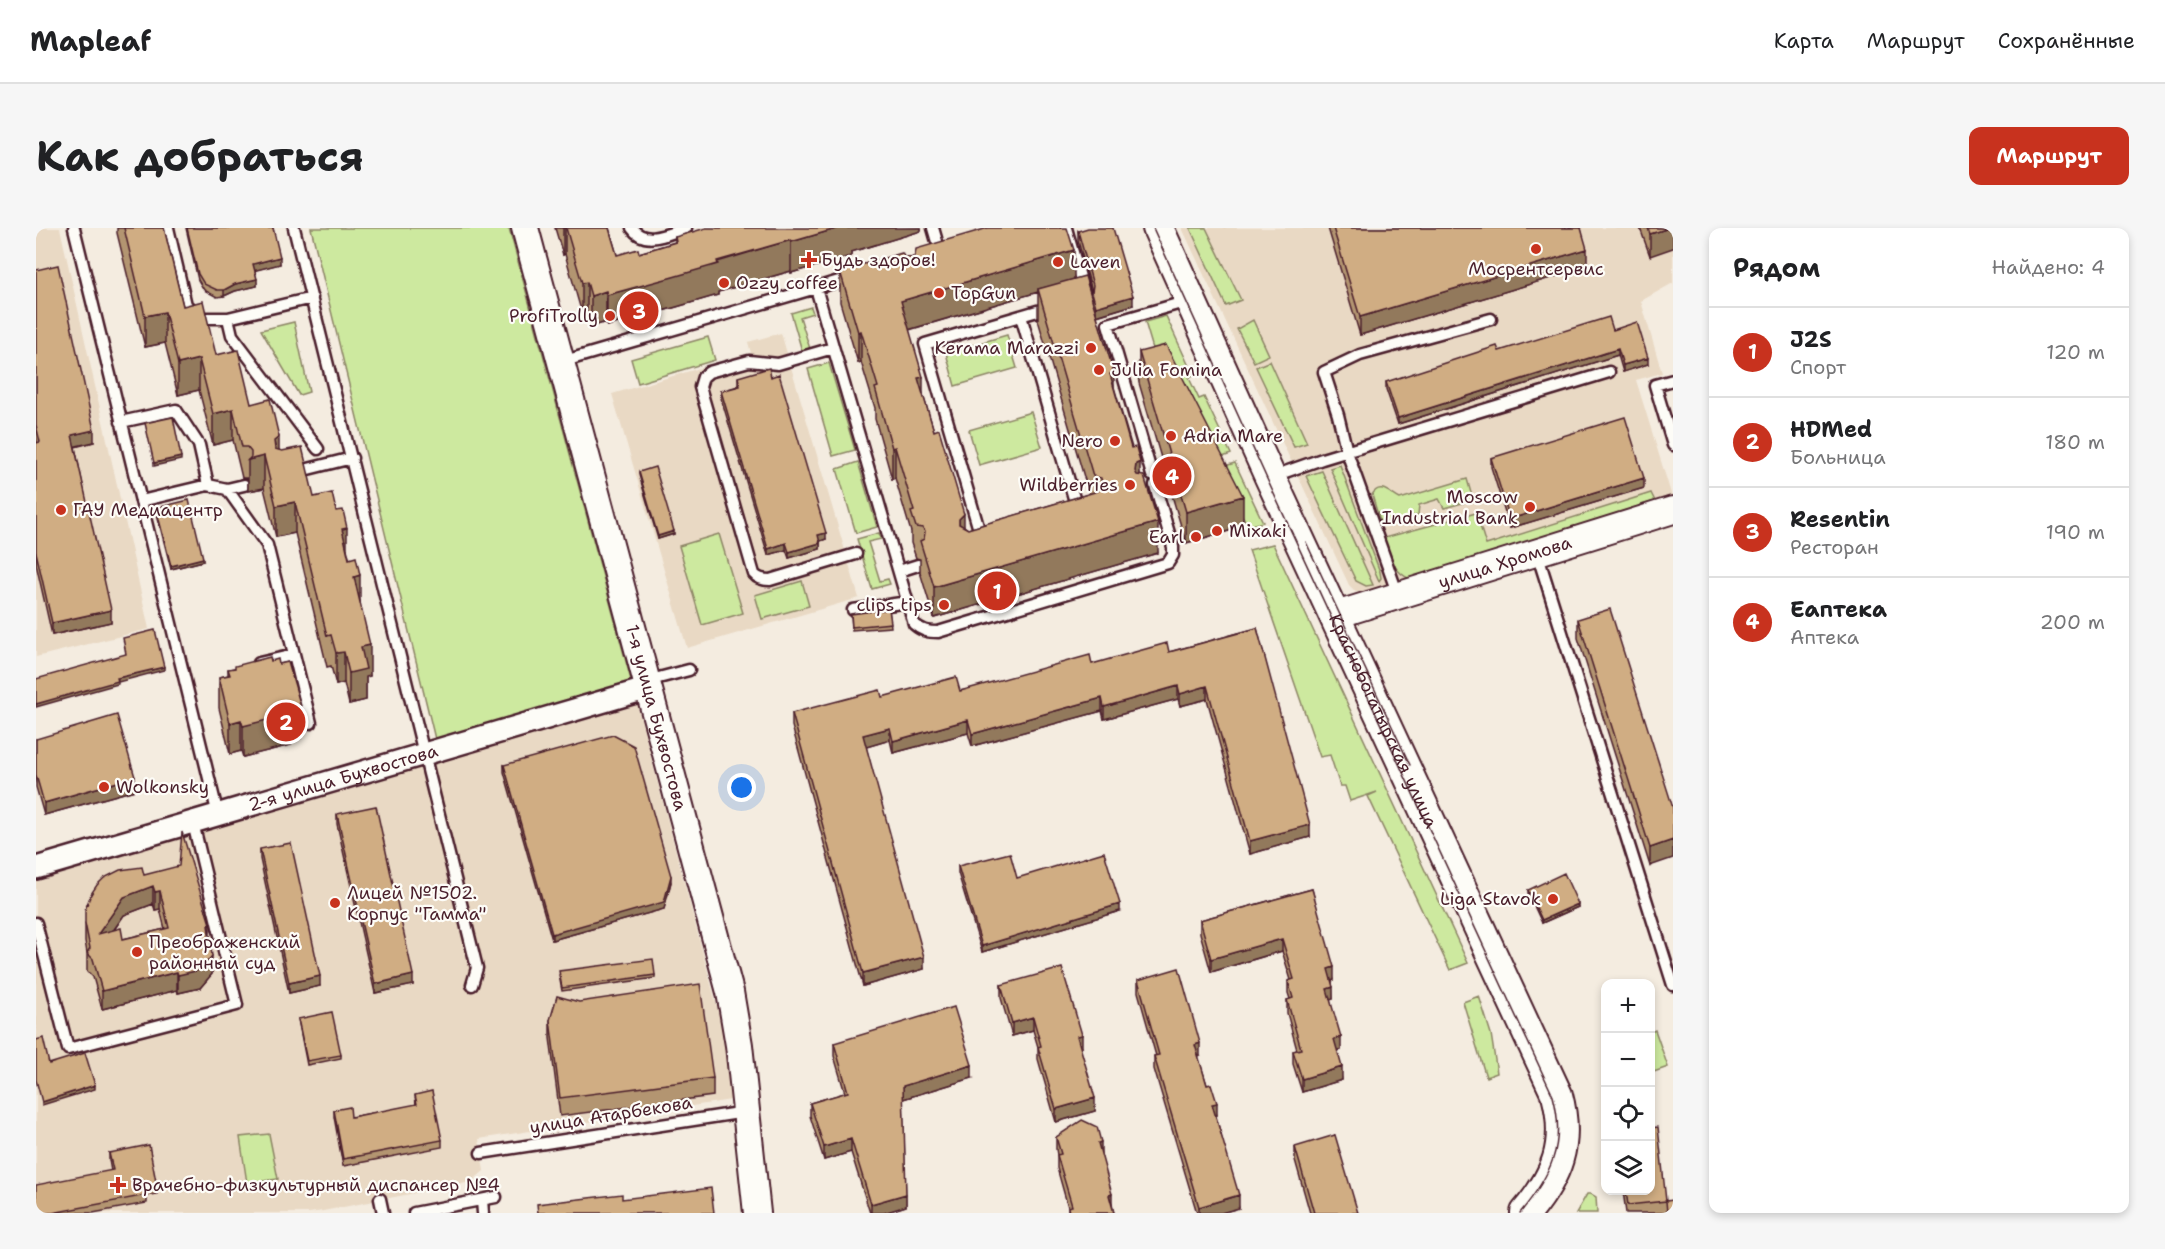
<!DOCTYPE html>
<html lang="ru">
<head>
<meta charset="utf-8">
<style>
  body { margin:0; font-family:"Shantell Sans",sans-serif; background:#f6f6f6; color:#202124 }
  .controls { position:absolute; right:18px; bottom:18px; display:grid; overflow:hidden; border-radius:12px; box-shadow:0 3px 9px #0003 }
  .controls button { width:54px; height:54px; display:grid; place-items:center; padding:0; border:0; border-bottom:2px solid #e0e0e0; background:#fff; color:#202124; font:30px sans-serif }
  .you { position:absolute; left:706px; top:560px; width:21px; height:21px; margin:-15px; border:4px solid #fff; border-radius:50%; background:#1a73e8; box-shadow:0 0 0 9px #1a73e833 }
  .badge { display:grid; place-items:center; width:39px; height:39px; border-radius:50%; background:#c8321e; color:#fff; font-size:20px; font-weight:700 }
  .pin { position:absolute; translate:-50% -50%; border:3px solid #fff; box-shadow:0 2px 6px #0006 }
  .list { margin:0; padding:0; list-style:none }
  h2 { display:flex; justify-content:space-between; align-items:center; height:78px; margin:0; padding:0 24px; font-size:26px }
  h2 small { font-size:20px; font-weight:400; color:#757577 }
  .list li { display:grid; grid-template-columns:39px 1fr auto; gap:18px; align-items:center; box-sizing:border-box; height:90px; padding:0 24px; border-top:2px solid #e0e0e0 }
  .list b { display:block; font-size:22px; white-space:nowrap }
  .list p { margin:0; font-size:20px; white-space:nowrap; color:#757577 }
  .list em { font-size:20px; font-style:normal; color:#757577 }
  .icon { flex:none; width:33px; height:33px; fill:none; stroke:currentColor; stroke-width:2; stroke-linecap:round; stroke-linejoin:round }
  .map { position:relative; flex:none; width:1637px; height:985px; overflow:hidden; border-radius:12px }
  header { display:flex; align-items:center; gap:36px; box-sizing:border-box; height:84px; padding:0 30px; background:#fff; border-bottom:2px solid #e0e0e0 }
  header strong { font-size:28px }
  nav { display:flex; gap:33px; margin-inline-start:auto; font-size:21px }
  .intro { display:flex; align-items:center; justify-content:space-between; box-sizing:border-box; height:144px; padding:0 36px }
  h1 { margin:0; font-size:42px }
  .button { padding:15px 27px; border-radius:12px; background:#c8321e; color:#fff; font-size:21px; font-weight:700 }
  main { display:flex; gap:36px; padding:0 36px }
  aside { flex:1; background:#fff; border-radius:12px; box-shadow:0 3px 9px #0003 }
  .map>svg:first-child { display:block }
</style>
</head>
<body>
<header>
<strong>Mapleaf</strong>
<nav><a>Карта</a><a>Маршрут</a><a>Сохранённые</a></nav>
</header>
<div class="intro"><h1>Как добраться</h1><a class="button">Маршрут</a></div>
<main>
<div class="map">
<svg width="1637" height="985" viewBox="0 0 1637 985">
  <rect width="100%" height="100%" fill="#f4ece0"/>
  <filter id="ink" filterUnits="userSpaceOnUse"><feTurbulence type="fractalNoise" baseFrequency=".0167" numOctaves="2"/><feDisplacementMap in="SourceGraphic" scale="12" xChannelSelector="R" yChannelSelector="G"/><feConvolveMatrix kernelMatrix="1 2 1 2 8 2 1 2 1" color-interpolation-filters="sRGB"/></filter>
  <g filter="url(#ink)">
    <path fill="#e9d9c4" d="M0 0H24L113 401 0 429Z
      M1146 0H1637V55L1605 73 1626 145 1600 152 1637 272 1337 368 1320 364 1313 357Z
      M745 105 823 370 651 420 576 166 715 125 712 114Z
      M601 476 688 805 695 872 443 911 448 943 435 954 287 983 273 985H0V652L404 531Z"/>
    <path fill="#cde99f" stroke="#8c8465" stroke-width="1.5" d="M275 0H473L596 456 399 511Z
      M1154 0H1170L1205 72 1190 78Z
      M775 79 777 85 764 89 774 121 766 123 755 85Z
      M1130 88 1157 147 1153 150 1163 171 1168 169 1195 226 1178 232 1134 145 1103 154 1098 137 1120 131 1109 94Z
      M1217 92 1233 127 1218 134 1201 101Z
      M258 94 273 164 263 167 225 102Z
      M971 107 981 140 919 158 910 125Z
      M672 109 679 132 602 155 595 131Z
      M1234 133 1271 215 1258 219 1220 139Z
      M793 135 819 222 797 228 772 141Z
      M995 184 1006 219 943 237 933 202Z
      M822 234 841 299 820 305 801 241Z
      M1199 235 1227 294 1212 298 1182 240Z
      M1304 237 1344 344 1345 350 1343 353 1294 240Z
      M1286 243 1337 357 1330 358 1320 353 1270 248Z
      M1431 251 1437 272 1408 280 1403 271 1383 277 1382 287 1345 297 1336 267C1344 253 1354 266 1364 271Z
      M1615 265 1619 273 1374 351C1356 343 1354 327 1348 310L1440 285 1450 317Z
      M843 305 845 311 832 314 844 353 852 351 854 356 836 361 821 311Z
      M683 306 707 385 666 397 643 318Z
      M1237 316 1432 735 1414 742 1332 568 1341 564 1314 573 1309 558H1304L1294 527 1284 529 1213 322Z
      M766 353 773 378 726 391 719 367Z
      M1443 768 1455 806 1461 845 1450 849 1427 774Z
      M1619 802 1632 839 1615 845V804Z
      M233 906 242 951 211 955 204 909Z
      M1551 966H1555L1560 969 1561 985H1540Z"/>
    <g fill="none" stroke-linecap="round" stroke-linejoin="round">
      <defs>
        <path id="service" d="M38 0 182 587
          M132 0 150 77 166 90H192
          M258 0C320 246 379 494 441 740L436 757
          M596 0C609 19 633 5 650 0
          M897 0 904 24
          M1030 0 1048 63
          M816 49 780 60 878 396C886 403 892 404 902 404L1132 335 1137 327V319L1119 257
          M276 70 192 90 196 107 282 221
          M985 88 1042 284
          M797 120 742 136 713 133 673 144 667 149 664 159 718 346C722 351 727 352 734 352L820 326
          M525 134 780 60
          M1637 152 1619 157 1637 217
          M85 194 140 182 163 217 172 257
          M260 244 316 230
          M1116 247 1072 96 1152 73
          M1235 249 1286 231 1573 144
          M191 261 231 317 275 495
          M105 273 172 257 191 261 208 257
          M946 312 889 116 1015 79
          M1501 325 1637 757
          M863 343 882 337
          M1362 367 1311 224 1302 187 1288 144 1324 127 1455 91
          M817 382 872 374
          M223 435 258 427
          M611 453 653 442
          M0 695 32 821 201 777 157 595
          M445 925 709 884
          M344 971 347 985
          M446 972 447 985
          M378 985 460 969"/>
        <g id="minor">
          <path id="s1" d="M0 640 613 460"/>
        </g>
        <g id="tertiary">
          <path id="s2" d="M489 0 694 764 703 817 721 985"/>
          <path id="s3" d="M1300 387 1637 282"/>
        </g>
        <g id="secondary">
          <path id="s4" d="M1122 0 1234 249 1521 867C1534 916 1521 948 1490 985"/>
        </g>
      </defs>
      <use href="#service" stroke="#4a1f2b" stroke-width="15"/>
      <use href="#minor" stroke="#4a1f2b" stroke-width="26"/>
      <use href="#tertiary" stroke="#4a1f2b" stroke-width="30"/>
      <use href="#secondary" stroke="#4a1f2b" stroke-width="34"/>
      <use href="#service" stroke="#fdfcf7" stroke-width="10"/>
      <use href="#minor" stroke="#fdfcf7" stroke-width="21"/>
      <use href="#tertiary" stroke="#fdfcf7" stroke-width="26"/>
      <use href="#secondary" stroke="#fdfcf7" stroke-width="30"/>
      <path stroke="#4a1f2b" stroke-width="1.5" d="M1117 0 1231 251 1517 868C1530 917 1515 947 1484 985
        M1270 314 1374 537"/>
    </g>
    <path fill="#b39571" stroke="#4a1f2b" stroke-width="1.5" fill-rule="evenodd" d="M81 0H128L147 78 215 176 243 222 278 269 311 321 324 374 334 448 330 449V472L313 476 308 455 300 457 295 438 291 439 259 305 240 309 228 260 212 263V251L211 250H206L197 212 177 217 163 162 142 167 129 115 109 119 81 5Z
      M150 0H237L244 36 219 42 221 58 199 63 188 68 181 69 168 62 162 52Z
      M519 0H573L581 27 603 25 639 14V9L885 0V3L815 24V28L755 45V43L682 64V67L637 80 571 98 570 94 555 99 551 85 546 86 529 26 527 27Z
      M1292 0H1545L1551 39 1324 107Z
      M1604 0H1637L1614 28Z
      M1042 3 1097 77 1061 88 1078 159 1104 247 1122 325 898 390 884 344V331L880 330 875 315V304L859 250 856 251 839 191V180L825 134 822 135 804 74V43L868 29 1038 51 1056 71V63L1042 13ZM1002 64V92L1053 266 932 301 928 298 898 203 887 167 873 102Z
      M0 42 58 214 39 219 75 394 16 407 0 336V215H1L0 209Z
      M1577 102 1612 136 1587 144 1582 127 1362 196 1350 161V154Z
      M1103 124 1207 299 1150 315 1103 155Z
      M702 149 790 311 784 313V321L753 330 750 322 732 327 685 170V163L702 158Z
      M1455 230 1608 260 1474 300 1455 239Z
      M603 244 638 306 622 311 603 247Z
      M120 280 167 333 135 341 120 283Z
      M853 381 855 399 816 402 815 386Z
      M1542 391 1637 580 1614 638 1542 410Z
      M1221 400 1274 609 1214 626 1171 471 1144 478 1142 471 1068 491 1066 483 936 518 932 505 857 525 854 512 830 519 888 741 827 758 756 498V485L846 469 924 463 1056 436 1133 424Z
      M235 433 265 510 255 512V517L207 529 205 523 194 526 183 480V449L192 447V441Z
      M0 511 99 562 8 587 0 559Z
      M468 537 635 654 628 681 516 712 468 544Z
      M301 586 377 757 339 765 301 596Z
      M224 621 284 758 253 765 224 631Z
      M922 638 981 650 1084 683 946 724 922 645Z
      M108 647 174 714 176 746 164 760 142 765 141 762 66 781 57 749 51 743V725L49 713V695ZM117 676 119 682 124 681 129 701 87 711 78 702 88 687Z
      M1276 661 1298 752 1296 753 1297 771 1294 772 1305 822 1301 823 1306 852 1266 864 1257 836V823L1261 822 1251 785V772L1254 771 1252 765V753L1255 752 1246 723 1175 744 1164 705V692Z
      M1492 662 1542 679 1506 695 1492 665Z
      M523 747H619V750L526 763Z
      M1102 752 1164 828H1162L1171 857 1181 887 1180 888 1203 980 1185 985H1161L1118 841V828H1120L1102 764Z
      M965 757 1046 819 1044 820 1059 883 1020 894 1002 831V819L997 802 976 808 965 770Z
      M262 791 305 827V830L271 837Z
      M514 792 677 850V868L524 888 514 810Z
      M798 815 936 850 867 871 870 978 848 985H834L815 924 788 932 774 888V875L809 865 798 828Z
      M379 867 406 912V919L307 938 298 889V882L315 889 380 877Z
      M1020 909 1065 927 1078 985H1032V979L1021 940V927L1020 921Z
      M1259 919 1322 985H1274L1259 932Z
      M73 925 121 959V966L111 968V975L57 985H0L75 943 73 932Z
      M1587 963H1614L1630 973 1637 985H1590Z"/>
    <path fill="#92795c" stroke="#4a1f2b" stroke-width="1.5" d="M527 0H529V26L527 27Z
      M803 0H885V3L815 24V28L755 45V14Z
      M1633 0H1637V20L1614 28V6Z
      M755 12V43L682 64V67L637 80 571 98V67Z
      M1551 21V39L1324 107V89Z
      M1038 22V53L1002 61V64L865 104V73Z
      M244 29V36L217 43V36Z
      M221 51V58L199 63 188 68V62L199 56Z
      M551 54V85L546 86V55Z
      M570 63V94L555 99V68Z
      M1097 68V77L1060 88V79Z
      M129 84V115L109 119V88Z
      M825 103V134L822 135V104Z
      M1582 121V127L1362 196V190Z
      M1612 130V136L1587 144V137Z
      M163 131V162L142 167V136Z
      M1078 145V176L1074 146Z
      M887 149V180L882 150Z
      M197 181V212L177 217V186Z
      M58 202V214L36 219V207Z
      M243 209V240L238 213Z
      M859 219V250L856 251V220Z
      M228 228V260L212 263V232Z
      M145 229V232L118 238V235Z
      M1104 234V265L1099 243 1100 236Z
      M1608 250V260L1474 300V291Z
      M1207 268V299L1150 315V284Z
      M259 274V305L240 309V278Z
      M928 286V317L923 322V291Z
      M1122 294V325L898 390V359Z
      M311 300V331L306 301Z
      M638 303V306L622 311V308Z
      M790 305V311L782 314V307Z
      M750 315V322L732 327V321Z
      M784 315V321L753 330V324Z
      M167 330V333L135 341V338Z
      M324 347V378L318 349Z
      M75 382V394L16 407V395Z
      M334 417V448L330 449V472L313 476V445L325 419Z
      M308 424V455L300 457V425Z
      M128 439V442L82 454V456L0 479V476L81 450Z
      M1142 458V471L1068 491V479Z
      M1171 458V471L1144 478V466Z
      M1066 470V483L936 518V506Z
      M265 479V510L255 512V517L207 529V498L254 481Z
      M205 492V523L194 526V495Z
      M932 492V505L857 525V513Z
      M854 500V512L827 520V507Z
      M99 549V562L8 587V575Z
      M1274 597V609L1214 626V613Z
      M1637 612V630L1614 638V620Z
      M635 648V654L628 681 516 712V706Z
      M117 658V676L88 687 62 724V706L88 669Z
      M124 663V681L119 682V664Z
      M1084 676V683L946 724V718Z
      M1542 676V679L1506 695V692Z
      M174 696V714L172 697Z
      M1246 711V723L1175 744V731Z
      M176 728V746L164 760 142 765V747Z
      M888 729V741L827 758V745Z
      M1298 739V752L1292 754V741Z
      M141 744V762L66 781V763Z
      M377 747V757L339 765V756Z
      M284 748V758L253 765V755Z
      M1297 759V771L1291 773V761Z
      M997 789V802L976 808V795Z
      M1046 807V819L1041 821V808Z
      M1305 809V822L1298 824V811Z
      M1164 815V828L1159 829V817Z
      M936 837V850L867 871V858Z
      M1306 839V852L1266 864V851Z
      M59 857V861L6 877V874Z
      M1059 870V883L1020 894V881Z
      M1181 875V887L1176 889V876Z
      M815 911V924L788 932V919Z
      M1065 914V927L1062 928V915Z
      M870 966V978L848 985H835V976Z
      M1076 966V979L1073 967Z
      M1203 967V980L1185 985H1163V979Z"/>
    <path fill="#d0ad83" stroke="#4a1f2b" stroke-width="1.5" fill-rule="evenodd" d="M88 0H128L147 78 167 73 180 127 202 122 215 176 234 171 243 209 238 213 239 221 246 223 266 219 278 269 296 265 300 283 307 282 311 300 306 301 313 331 320 329 324 347 318 349 334 417 325 419 330 441 313 445 308 424 300 425 295 407 291 408 259 274 240 278 228 228 212 232 215 229V224L211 219H206L197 181 177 186 163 131 142 136 129 84 109 88Z
      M151 0H237L244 29 217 36 221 51 199 56 188 62H181L168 56 162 46Z
      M530 0H573L581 27 602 21 603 25 640 14 639 9 670 0H803L755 14V12L681 33 682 36 637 49 571 67 570 63 555 68 551 54 546 55Z
      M952 0H1031L1038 22 865 73 887 149 882 150 898 203 903 201 928 286 923 291V296L932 301 1062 263 1066 257 1065 250 1057 248 1002 61 1049 48 1078 145 1074 146 1095 220 1100 219 1104 234 1100 236 1099 243 1101 247 1108 248 1122 294 898 359 884 313 888 311 889 304 887 300 880 299 875 284 878 283 859 219 856 220 839 160 842 159 825 103 822 104 804 43 866 25 868 29 875 30 879 28 880 21Z
      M1052 0H1077L1097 68 1060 79 1056 64 1057 57 1042 3Z
      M1297 0H1545L1551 21 1324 89Z
      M1612 0H1633L1614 6Z
      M22 37 58 202 36 207 75 382 16 395 0 324V215L4 214 0 197V42Z
      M1573 89 1577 102 1601 94 1612 130 1587 137 1582 121 1362 190 1350 154 1461 118 1463 123Z
      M1130 117 1207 268 1150 284 1103 124Z
      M733 140 735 149 743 146 790 305 782 307 784 315 753 324 750 315 732 321 685 163 704 158 702 149Z
      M137 189 145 229 118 235 109 195Z
      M1589 189 1608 250 1474 291 1455 230Z
      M619 239 638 303 622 308 603 244Z
      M153 272 167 330 135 338 120 280Z
      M853 381 855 395 816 399 815 386Z
      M1574 381 1637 580V612L1614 620 1542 391Z
      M1221 400 1274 597 1214 613 1171 458 1144 466 1142 458 1068 479 1066 470 936 506 932 492 857 513 854 500 827 507 888 729 827 745 756 485 844 462 846 469 920 449 924 463 1054 427 1056 436 1131 415 1133 424Z
      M119 402 128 439 81 450 82 453 0 476V451L90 426 87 410Z
      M234 429 235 433 242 431 243 436 252 434 265 479 254 481 255 486 207 498 205 492 194 495 183 449 194 447 192 441 199 440V438Z
      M81 487 99 549 8 575 0 547V511Z
      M577 507 598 518 635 648 628 674 516 706 468 537Z
      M340 578 377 747 339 756 301 586Z
      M146 604 174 696 172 697 176 728 164 742 142 747 141 744 66 763 57 731 51 725 54 720 49 695V682L55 666 61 657 68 650 84 642 106 639 108 647 143 638ZM117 658 119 664 124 663 133 700 87 711 85 700 62 706 88 669Z
      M255 615 284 748 253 755 224 621Z
      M1068 624 1084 676 946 718 922 638 974 625 981 650Z
      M1528 645 1542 676 1506 692 1492 662Z
      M1276 661 1298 739 1292 741 1297 759 1291 761 1305 809 1298 811 1306 839 1266 851 1257 823 1265 821 1251 772 1257 770 1252 753 1258 751 1246 711 1175 731 1164 692Z
      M617 731 619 747 526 760 523 743Z
      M1026 740 1046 807 1041 808 1059 870 1020 881 1002 819 1005 818 997 789 976 795 965 757Z
      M1143 740 1164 815 1159 817 1171 857 1175 856 1181 875 1176 876 1203 967 1163 979 1118 828 1123 827 1102 752Z
      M664 756 677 850 524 870 514 792 521 768 543 774Z
      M918 779 936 837 867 858 870 966 835 976 815 911 788 919 774 875 812 864 798 815Z
      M296 784 305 827 271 833 262 791Z
      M7 810 13 836 49 825 59 857 6 874 0 852V812Z
      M396 863 406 912 307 931 298 882 314 879 315 889 381 876 379 867Z
      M1046 892 1061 899 1065 914 1062 915 1076 966 1073 967 1078 985H1033L1032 979 1036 978 1021 927 1025 926 1020 909Z
      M1622 899 1630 973 1592 977 1590 963H1614V900Z
      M1299 907 1322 985H1278L1259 919Z
      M113 917 121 959 110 961 111 967 16 985H0V957L77 942 73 925Z
      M675 960 678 985H502L501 976 586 966V971Z
      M1637 972V985H1631L1630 973Z"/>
  </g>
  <g fill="#c8321e" stroke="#fdfcf7" stroke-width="2">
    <circle cx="1500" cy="21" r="6"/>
    <path d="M770 23h6v6h6v6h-6v6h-6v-6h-6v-6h6z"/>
    <circle cx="1022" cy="34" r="6"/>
    <circle cx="688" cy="55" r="6"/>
    <circle cx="903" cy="65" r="6"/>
    <circle cx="574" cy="88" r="6"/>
    <circle cx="1055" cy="120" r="6"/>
    <circle cx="1063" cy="142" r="6"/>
    <circle cx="1135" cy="208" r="6"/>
    <circle cx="1079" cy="213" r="6"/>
    <circle cx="1094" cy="257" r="6"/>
    <circle cx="1494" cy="279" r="6"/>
    <circle cx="25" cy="282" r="6"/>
    <circle cx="1181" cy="303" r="6"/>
    <circle cx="1160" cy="309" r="6"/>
    <circle cx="908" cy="377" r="6"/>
    <circle cx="68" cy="559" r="6"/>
    <circle cx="1517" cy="671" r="6"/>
    <circle cx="299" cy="675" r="6"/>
    <circle cx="101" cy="724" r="6"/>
    <path d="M79 948h6v6h6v6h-6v6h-6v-6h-6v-6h6z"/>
  </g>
  <g text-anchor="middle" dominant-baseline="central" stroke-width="4.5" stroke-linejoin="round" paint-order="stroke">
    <g font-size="18" fill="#4a1f2b" stroke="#fdfcf7" text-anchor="start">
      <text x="785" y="32">Будь здоров!</text>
      <text x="1034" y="34">Laven</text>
      <text x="1500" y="41" text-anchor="middle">Мосрентсервис</text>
      <text x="700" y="55">Ozzy coffee</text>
      <text x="915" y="65">TopGun</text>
      <text x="562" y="88" text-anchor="end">ProfiTrolly</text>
      <text x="1043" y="120" text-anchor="end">Kerama Marazzi</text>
      <text x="1075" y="142">Julia Fomina</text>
      <text x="1147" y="208">Adria Mare</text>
      <text x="1067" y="213" text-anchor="end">Nero</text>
      <text x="1082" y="257" text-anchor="end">Wildberries</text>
      <text x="1482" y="269" text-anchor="end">Moscow<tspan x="1482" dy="21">Industrial Bank</tspan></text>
      <text x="37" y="282">ГАУ Медиацентр</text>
      <text x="1193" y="303">Mixaki</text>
      <text x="1148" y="309" text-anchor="end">Earl</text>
      <text x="896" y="377" text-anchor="end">clips tips</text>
      <text x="80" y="559">Wolkonsky</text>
      <text x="311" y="665">Лицей №1502.<tspan x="311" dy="21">Корпус "Гамма"</tspan></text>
      <text x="1505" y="671" text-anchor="end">Liga Stavok</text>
      <text x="113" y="714">Преображенский<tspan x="113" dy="21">районный суд</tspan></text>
      <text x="96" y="957">Врачебно-физкультурный диспансер №4</text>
    </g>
    <g font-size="18" fill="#4a1f2b" stroke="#fdfcf7">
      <text stroke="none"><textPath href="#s3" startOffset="177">улица Хромова</textPath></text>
      <text stroke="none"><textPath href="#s2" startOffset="507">1-я улица Бухвостова</textPath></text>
      <text stroke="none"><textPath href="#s4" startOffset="542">Краснобогатырская улица</textPath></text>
      <text stroke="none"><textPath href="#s1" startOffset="320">2-я улица Бухвостова</textPath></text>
      <text transform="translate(575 887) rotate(-9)">улица Атарбекова</text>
    </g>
  </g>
</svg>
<div class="controls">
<button>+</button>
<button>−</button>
<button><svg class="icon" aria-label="locate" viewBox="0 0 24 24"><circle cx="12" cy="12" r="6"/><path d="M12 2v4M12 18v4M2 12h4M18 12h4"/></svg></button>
<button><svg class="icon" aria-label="layers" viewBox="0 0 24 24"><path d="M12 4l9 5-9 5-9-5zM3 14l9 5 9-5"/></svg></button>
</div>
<div class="you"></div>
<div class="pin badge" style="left:961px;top:363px">1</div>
<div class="pin badge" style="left:250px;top:494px">2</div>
<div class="pin badge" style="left:603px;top:83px">3</div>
<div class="pin badge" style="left:1136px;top:248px">4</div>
</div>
<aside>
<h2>Рядом<small>Найдено: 4</small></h2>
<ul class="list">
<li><span class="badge">1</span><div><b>J2S</b><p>Спорт</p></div><em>120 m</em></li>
<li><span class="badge">2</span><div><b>HDMed</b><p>Больница</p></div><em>180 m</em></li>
<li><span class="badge">3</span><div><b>Resentin</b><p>Ресторан</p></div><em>190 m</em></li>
<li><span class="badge">4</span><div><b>Еаптека</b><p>Аптека</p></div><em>200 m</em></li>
</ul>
</aside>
</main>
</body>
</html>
